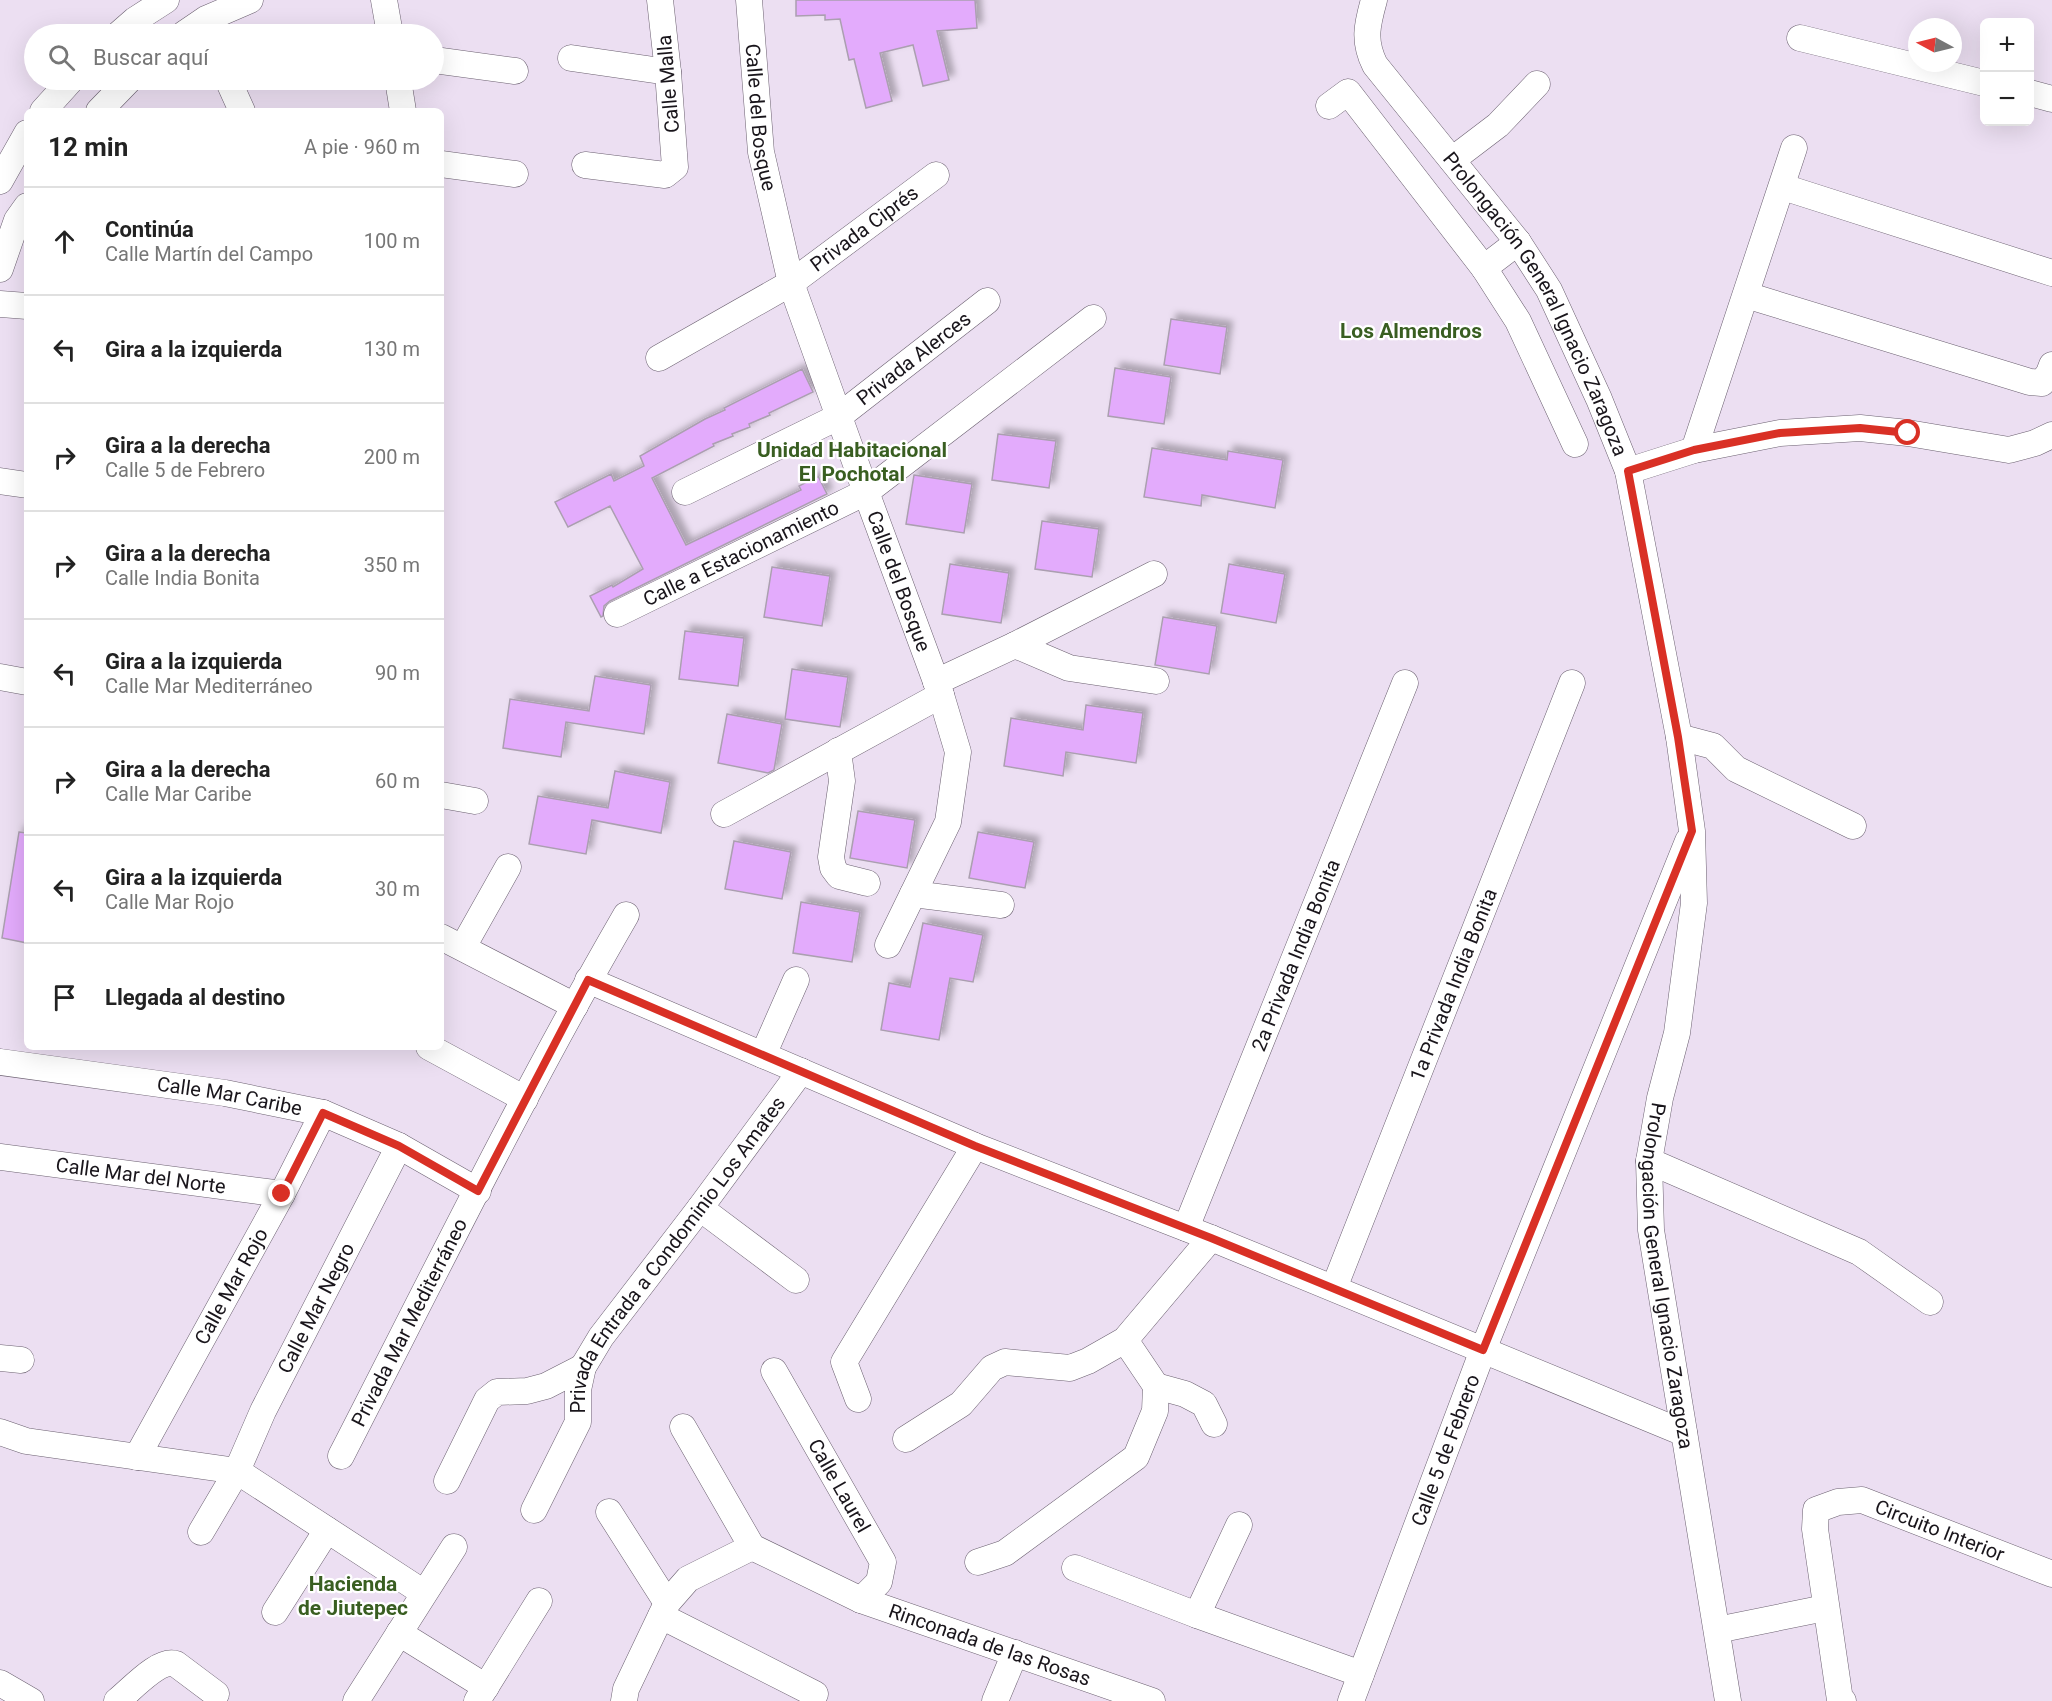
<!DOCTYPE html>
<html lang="es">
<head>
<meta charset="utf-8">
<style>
  body { margin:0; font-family:Roboto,sans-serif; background:#f2f2f2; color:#222 }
  .controls { position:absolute; right:18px; top:18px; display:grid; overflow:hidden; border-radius:9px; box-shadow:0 6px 24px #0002 }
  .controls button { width:54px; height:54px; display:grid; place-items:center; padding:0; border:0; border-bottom:2px solid #e0e0e0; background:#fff; color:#222; font:30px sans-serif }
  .compass { position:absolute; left:1908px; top:18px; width:54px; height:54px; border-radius:50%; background:#fff; box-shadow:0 6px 24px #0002; rotate:277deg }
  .stop { position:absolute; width:18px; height:18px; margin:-14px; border:4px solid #d93025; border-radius:50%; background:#fff }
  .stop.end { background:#d93025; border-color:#fff; box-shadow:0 2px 6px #0008 }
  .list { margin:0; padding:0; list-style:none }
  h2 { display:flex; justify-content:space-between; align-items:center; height:78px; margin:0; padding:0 24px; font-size:26px }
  h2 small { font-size:20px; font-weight:400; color:#767676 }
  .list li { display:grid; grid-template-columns:39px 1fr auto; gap:18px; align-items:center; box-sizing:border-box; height:108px; padding:0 24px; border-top:2px solid #e0e0e0 }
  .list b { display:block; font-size:22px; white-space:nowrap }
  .list p { margin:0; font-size:20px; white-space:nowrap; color:#767676 }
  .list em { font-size:20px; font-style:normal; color:#767676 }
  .icon { flex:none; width:33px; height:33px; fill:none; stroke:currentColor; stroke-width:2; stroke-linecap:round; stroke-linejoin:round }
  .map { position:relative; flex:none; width:2052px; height:1701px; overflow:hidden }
  .search { position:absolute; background:#fff; box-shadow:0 6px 24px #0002; left:24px; top:24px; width:420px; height:66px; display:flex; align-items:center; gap:15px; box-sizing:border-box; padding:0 21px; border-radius:33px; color:#767676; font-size:22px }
  .panel { position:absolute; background:#fff; box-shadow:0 6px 24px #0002; left:24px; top:108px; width:420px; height:942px; border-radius:9px }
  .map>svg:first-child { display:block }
</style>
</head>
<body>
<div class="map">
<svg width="2052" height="1701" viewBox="0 0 2052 1701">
  <defs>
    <filter id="shadow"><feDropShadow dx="5.5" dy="-5.5" stdDeviation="3" flood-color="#0004"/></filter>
  </defs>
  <rect width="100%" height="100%" fill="#ecdff2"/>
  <path fill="#e3abfc" stroke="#ab9fb0" stroke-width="1.5" filter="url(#shadow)" d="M796 0H975L977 28 937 31 949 80 923 86 913 45 880 53 892 101 866 108 854 59 849 60 840 19 825 20V15L796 16Z
    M1171 319 1227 327 1220 374 1164 365Z
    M1115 368 1171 377 1164 424 1108 416Z
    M802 369 813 392 769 413 770 415 749 424 750 427 732 434 733 436 713 444 714 446 652 478 686 545 801 490 799 486 818 476 827 494 610 601 604 606 603 616 601 617 590 596 612 585 613 587 643 569 610 506 568 527 555 502 611 474 614 481 644 466 640 456 705 419 725 410 724 408Z
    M998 434 1056 441 1049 488 992 480Z
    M1152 448 1227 460 1228 451 1283 460 1275 508 1202 495 1201 506 1144 497Z
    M914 475 972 484 964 533 906 524Z
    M1042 521 1099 529 1092 577 1035 569Z
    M950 564 1009 573 1001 623 942 614Z
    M1229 564 1285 574 1276 623 1221 613Z
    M772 567 830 576 822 626 764 617Z
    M1163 617 1217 626 1209 674 1155 665Z
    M685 631 744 638 738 686 679 679Z
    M792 669 848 677 840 727 785 719Z
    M595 676 651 685 644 734 566 722 561 757 503 748 510 699 589 711Z
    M1086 705 1143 713 1136 763 1066 752 1063 776 1004 766 1011 718 1083 730Z
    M727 714 782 724 774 770 768 773 718 763Z
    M615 771 670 782 661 833 592 820 586 854 529 844 538 796 608 808Z
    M858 811 915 820 907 868 850 858Z
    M19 832 27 833V943L2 938Z
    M978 832 1034 842 1025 888 969 878Z
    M734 841 791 852 782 899 725 889Z
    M801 902 860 912 852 962 793 953Z
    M923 923 983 935 973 982 950 978 939 1040 881 1030 889 983 910 987Z"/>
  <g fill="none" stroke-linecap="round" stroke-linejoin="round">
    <defs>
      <g id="minor">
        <path d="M384 0 390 34"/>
        <path id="s1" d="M749 0 761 152 791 283 866 492 941 695 958 752 948 822 888 945"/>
        <path id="s2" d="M1374 0C1367 25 1363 41 1375 65L1518 242 1549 290 1599 399 1628 471 1679 737 1692 831 1694 903 1677 1033 1660 1098 1649 1161 1651 1230 1728 1701"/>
        <path d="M119 34 135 20 166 0"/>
        <path d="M184 34 206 19 250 0"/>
        <path d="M1800 38 1984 83"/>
        <path d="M571 58 668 72"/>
        <path d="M434 60 515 71"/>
        <path d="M228 80 242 111"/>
        <path d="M398 80 403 111"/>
        <path d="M2030 93 2052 99"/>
        <path d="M1329 106 1348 92 1484 268 1518 321 1575 444"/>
        <path d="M43 111 71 80"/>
        <path d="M99 111 129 80"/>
        <path d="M1452 160 1498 125 1537 84"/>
        <path d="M441 164 515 174"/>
        <path d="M585 165 665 175 675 167 668 72 660 0"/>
        <path d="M0 181 27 133"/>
        <path d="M1783 187 2052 273"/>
        <path d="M1484 268 1518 242"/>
        <path d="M0 269 17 220 27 206"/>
        <path d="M1746 295 2030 382 2042 383 2049 373 2052 365"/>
        <path d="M0 304 27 306"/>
        <path id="s3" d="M659 358 791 283 936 175"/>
        <path d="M1694 450 1794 148"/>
        <path d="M1628 471 1694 450 1780 433 1860 428 1908 433 2009 450 2035 443 2052 435"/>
        <path d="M0 481 27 485"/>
        <path id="s4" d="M685 492 838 417 987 301"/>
        <path id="s5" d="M617 614 866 492 1093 318"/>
        <path d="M1015 645 1069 668 1156 681"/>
        <path d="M0 677 27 682"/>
        <path d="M936 682 1015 645 1154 574"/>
        <path d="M1679 737 1713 746 1736 769 1853 826"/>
        <path d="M838 751 842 781 831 857 833 868 839 876 867 883"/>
        <path d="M441 795 475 801"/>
        <path d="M724 814 941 695"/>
        <path d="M913 894 1001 905"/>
        <path d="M441 937 575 1006"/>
        <path d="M463 947 508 867"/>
        <path d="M588 980 975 1146 1211 1238 1684 1433"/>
        <path d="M429 1047 525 1099"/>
        <path d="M763 1055 796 980"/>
        <path id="s6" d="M0 1062 225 1093 323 1113 399 1146 478 1191"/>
        <path id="s7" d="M0 1157 282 1194"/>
        <path d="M1649 1161 1859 1252 1930 1302"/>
        <path d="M700 1208 796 1280"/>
        <path id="s8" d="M1186 1228 1405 683"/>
        <path id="s9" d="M1334 1288 1572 683"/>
        <path d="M1125 1340 1156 1386 1185 1394 1204 1404 1214 1424"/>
        <path d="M0 1358 21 1360"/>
        <path id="s10" d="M774 1371 883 1562 879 1582 861 1600"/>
        <path d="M858 1399 844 1362 975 1146"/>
        <path id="s11" d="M683 1427 752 1547 861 1600 1152 1701"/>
        <path d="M0 1432 26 1441 237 1471 424 1593"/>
        <path d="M906 1439 961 1404 992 1368 1005 1362 1070 1368 1088 1361 1125 1340 1211 1238"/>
        <path id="s12" d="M341 1456C434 1275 524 1091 626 915"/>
        <path id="s13" d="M137 1457 282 1194 323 1113"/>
        <path d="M447 1481 487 1400 497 1392 527 1391 546 1386 583 1367"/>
        <path id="s14" d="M534 1510 578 1422V1390L583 1367 601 1337 700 1208 801 1071"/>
        <path d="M609 1512 667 1603"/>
        <path id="s15" d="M201 1532 237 1471 263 1411 399 1146"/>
        <path d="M978 1562 1005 1553 1136 1457 1155 1411 1156 1386"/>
        <path d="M1075 1568 1197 1615 1361 1674"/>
        <path d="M275 1612 327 1530"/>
        <path d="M1197 1615 1239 1525"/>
        <path d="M661 1616 815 1694"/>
        <path d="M1717 1630 1825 1608"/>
        <path d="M399 1633 486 1687"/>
        <path d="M0 1683 31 1701"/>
        <path d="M117 1701C131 1690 159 1658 176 1664L216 1694"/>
        <path d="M356 1701 454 1547"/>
        <path d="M477 1701 539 1601"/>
        <path d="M624 1701 626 1689 667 1603 688 1579 752 1547"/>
        <path d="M995 1701 1015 1653"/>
        <path id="s16" d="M1351 1701 1483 1350 1688 841"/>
        <path id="s17" d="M1843 1701 1840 1700 1815 1529 1816 1510 1838 1502 1862 1500 2052 1574"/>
      </g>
    </defs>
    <use href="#minor" stroke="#6b6070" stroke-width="27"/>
    <use href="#minor" stroke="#fff" stroke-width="26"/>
  </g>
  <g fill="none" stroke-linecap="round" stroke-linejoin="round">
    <path stroke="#d93025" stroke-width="8" d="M282 1194 323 1113 399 1146 478 1191 588 980 975 1146 1211 1238 1483 1350 1692 831 1678 737 1628 471 1694 450 1780 433 1860 428 1908 433"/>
  </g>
  <g text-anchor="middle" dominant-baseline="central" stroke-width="4.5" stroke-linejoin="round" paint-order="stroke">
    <g font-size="20" fill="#19151b" stroke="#fff">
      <text transform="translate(668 84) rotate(-95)">Calle Malla</text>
      <text stroke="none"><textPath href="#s1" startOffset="118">Calle del Bosque</textPath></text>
      <text stroke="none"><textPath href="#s3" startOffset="243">Privada Ciprés</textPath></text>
      <text stroke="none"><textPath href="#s2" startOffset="357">Prolongación General Ignacio Zaragoza</textPath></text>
      <text stroke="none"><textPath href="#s4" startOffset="266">Privada Alerces</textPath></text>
      <text stroke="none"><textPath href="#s5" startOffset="138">Calle a Estacionamiento</textPath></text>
      <text stroke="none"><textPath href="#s1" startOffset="604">Calle del Bosque</textPath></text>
      <text stroke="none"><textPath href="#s8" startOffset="294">2a Privada India Bonita</textPath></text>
      <text stroke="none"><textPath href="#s9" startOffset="326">1a Privada India Bonita</textPath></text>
      <text stroke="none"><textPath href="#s6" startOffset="232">Calle Mar Caribe</textPath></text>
      <text stroke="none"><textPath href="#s7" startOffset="142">Calle Mar del Norte</textPath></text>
      <text stroke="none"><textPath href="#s14" startOffset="297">Privada Entrada a Condominio Los Amates</textPath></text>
      <text stroke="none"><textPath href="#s2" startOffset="1365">Prolongación General Ignacio Zaragoza</textPath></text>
      <text stroke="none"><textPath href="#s13" startOffset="195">Calle Mar Rojo</textPath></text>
      <text stroke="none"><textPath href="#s15" startOffset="252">Calle Mar Negro</textPath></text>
      <text stroke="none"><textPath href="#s12" startOffset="150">Privada Mar Mediterráneo</textPath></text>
      <text stroke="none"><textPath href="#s16" startOffset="268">Calle 5 de Febrero</textPath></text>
      <text stroke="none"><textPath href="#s10" startOffset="132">Calle Laurel</textPath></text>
      <text stroke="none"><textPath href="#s17" startOffset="326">Circuito Interior</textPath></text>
      <text stroke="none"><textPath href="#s11" startOffset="396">Rinconada de las Rosas</textPath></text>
    </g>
    <g font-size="21" font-weight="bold" fill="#395e21" stroke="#fff">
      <text x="1411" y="331">Los Almendros</text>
      <text x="852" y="450">Unidad Habitacional<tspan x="852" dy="24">El Pochotal</tspan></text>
      <text x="353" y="1584">Hacienda<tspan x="353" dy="24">de Jiutepec</tspan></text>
    </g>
  </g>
</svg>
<div class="controls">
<button>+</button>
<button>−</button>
</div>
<svg class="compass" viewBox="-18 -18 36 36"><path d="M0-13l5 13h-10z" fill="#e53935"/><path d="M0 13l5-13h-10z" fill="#767676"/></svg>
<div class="stop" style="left:1908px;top:433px"></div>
<div class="stop end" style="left:282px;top:1194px"></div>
<div class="search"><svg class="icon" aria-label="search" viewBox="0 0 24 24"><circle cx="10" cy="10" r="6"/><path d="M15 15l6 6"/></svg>Buscar aquí</div>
<section class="panel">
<h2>12 min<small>A pie · 960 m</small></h2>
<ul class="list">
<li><svg class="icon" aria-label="ahead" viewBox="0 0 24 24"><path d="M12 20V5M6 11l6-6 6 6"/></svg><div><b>Continúa</b><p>Calle Martín del Campo</p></div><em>100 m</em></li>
<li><svg class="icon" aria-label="left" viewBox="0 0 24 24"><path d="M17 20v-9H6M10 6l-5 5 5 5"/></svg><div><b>Gira a la izquierda</b></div><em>130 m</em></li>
<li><svg class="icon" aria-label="right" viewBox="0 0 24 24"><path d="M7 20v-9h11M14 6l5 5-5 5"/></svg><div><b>Gira a la derecha</b><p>Calle 5 de Febrero</p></div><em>200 m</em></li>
<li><svg class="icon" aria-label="right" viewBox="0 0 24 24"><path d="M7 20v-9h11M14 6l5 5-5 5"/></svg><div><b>Gira a la derecha</b><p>Calle India Bonita</p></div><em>350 m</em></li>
<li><svg class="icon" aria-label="left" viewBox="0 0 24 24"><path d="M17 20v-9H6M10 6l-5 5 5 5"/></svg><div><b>Gira a la izquierda</b><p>Calle Mar Mediterráneo</p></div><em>90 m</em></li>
<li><svg class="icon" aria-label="right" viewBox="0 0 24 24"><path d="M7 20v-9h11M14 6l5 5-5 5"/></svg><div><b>Gira a la derecha</b><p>Calle Mar Caribe</p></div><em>60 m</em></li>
<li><svg class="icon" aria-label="left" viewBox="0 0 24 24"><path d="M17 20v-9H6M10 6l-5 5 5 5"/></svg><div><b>Gira a la izquierda</b><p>Calle Mar Rojo</p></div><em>30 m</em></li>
<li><svg class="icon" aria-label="arrive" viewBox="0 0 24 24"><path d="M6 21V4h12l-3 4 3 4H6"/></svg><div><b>Llegada al destino</b></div></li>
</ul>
</section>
</div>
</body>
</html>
